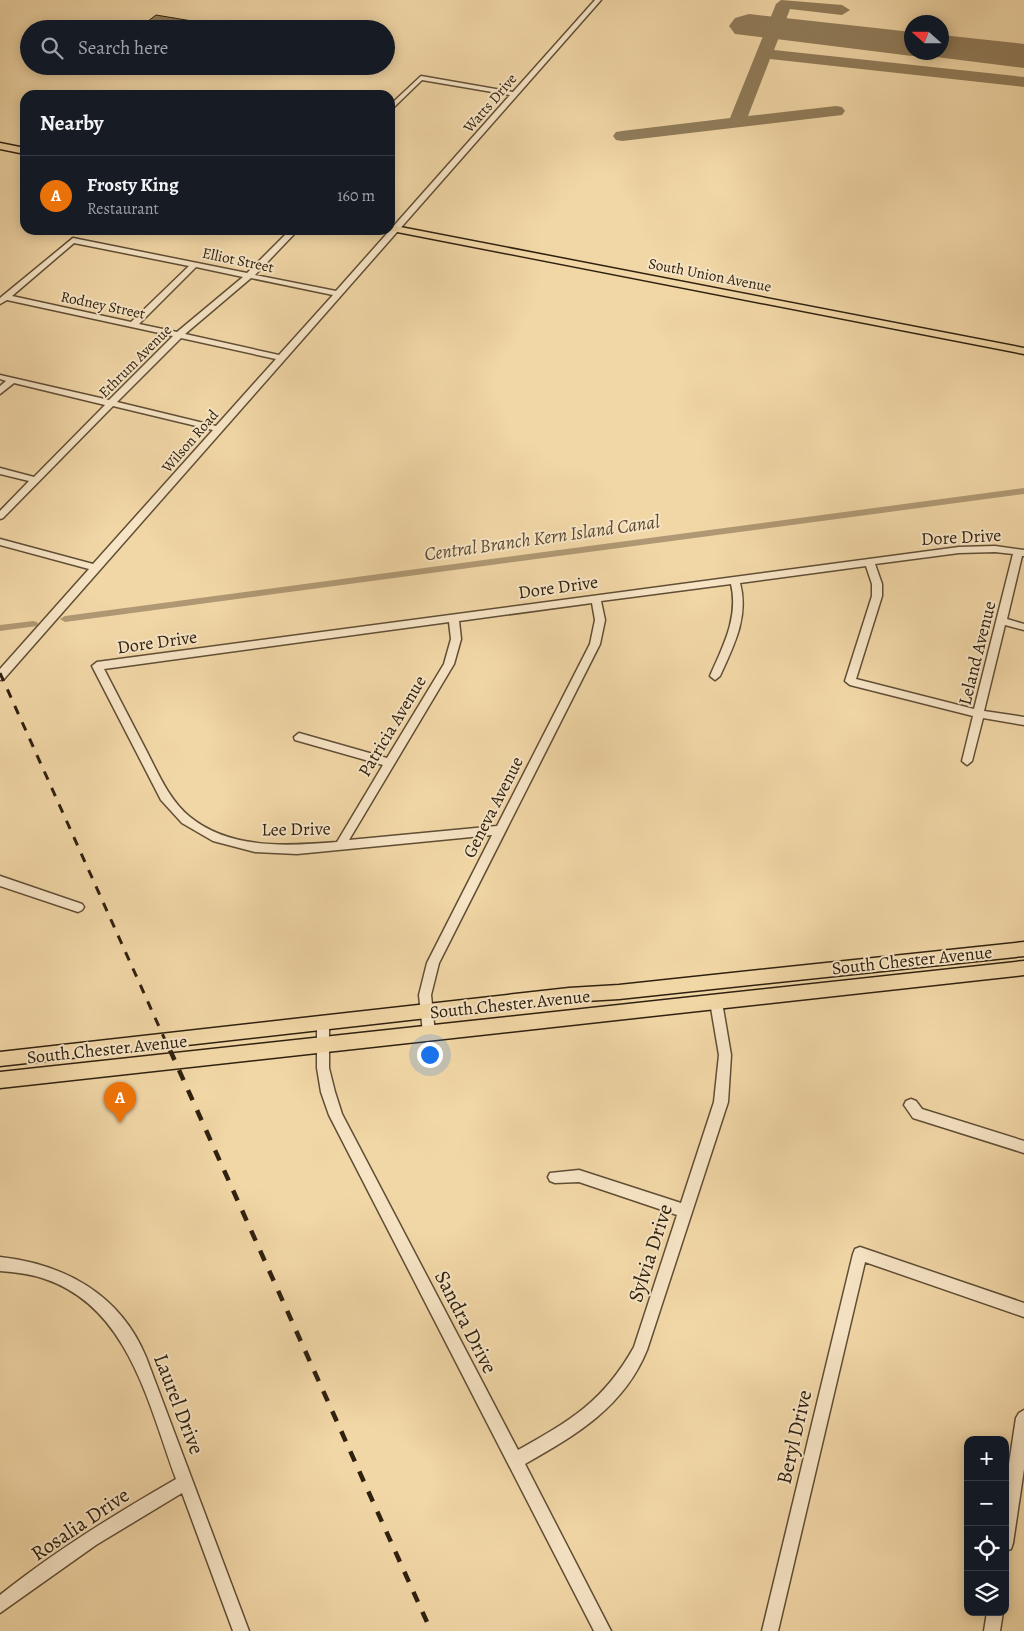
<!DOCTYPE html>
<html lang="en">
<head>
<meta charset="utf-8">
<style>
  body { margin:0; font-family:Alegreya,serif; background:#242831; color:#f1f3f6 }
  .controls { position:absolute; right:15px; bottom:15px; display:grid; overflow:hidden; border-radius:10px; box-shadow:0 2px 12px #0003 }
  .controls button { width:45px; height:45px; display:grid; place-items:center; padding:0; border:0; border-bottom:1px solid #363941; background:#171b24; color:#f1f3f6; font:25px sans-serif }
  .compass { position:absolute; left:904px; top:15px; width:45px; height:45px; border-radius:50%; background:#171b24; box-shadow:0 2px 12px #0003; rotate:291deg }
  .you { position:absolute; left:429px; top:1054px; width:18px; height:18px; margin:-12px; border:4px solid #fff; border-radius:50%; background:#1a73e8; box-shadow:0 0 0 8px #1a73e833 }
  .badge { display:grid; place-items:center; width:32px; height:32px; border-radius:50%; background:#2563eb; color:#fff; font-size:16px; font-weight:700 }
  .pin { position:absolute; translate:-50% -41px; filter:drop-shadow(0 1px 2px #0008) }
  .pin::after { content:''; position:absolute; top:26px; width:18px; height:15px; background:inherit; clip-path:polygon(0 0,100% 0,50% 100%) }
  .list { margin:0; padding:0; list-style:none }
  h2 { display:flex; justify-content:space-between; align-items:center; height:65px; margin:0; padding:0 20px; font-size:21px }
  h2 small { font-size:16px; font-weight:400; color:#9ea1a6 }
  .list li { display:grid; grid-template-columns:32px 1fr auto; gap:15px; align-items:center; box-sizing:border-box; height:80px; padding:0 20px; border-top:1px solid #363941 }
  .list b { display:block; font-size:19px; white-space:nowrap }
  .list p { margin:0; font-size:16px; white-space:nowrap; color:#9ea1a6 }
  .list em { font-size:16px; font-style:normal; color:#9ea1a6 }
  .icon { flex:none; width:28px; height:28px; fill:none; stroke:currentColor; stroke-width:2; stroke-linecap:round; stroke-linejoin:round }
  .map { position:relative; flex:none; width:1024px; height:1631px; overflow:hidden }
  .search { position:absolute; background:#171b24; box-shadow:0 2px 12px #0003; left:20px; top:20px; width:375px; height:55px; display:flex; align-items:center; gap:12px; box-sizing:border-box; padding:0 18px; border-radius:28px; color:#9ea1a6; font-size:19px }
  .panel { position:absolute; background:#171b24; box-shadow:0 2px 12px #0003; left:20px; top:90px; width:375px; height:145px; border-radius:15px }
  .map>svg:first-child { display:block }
</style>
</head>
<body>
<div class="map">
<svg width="1024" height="1631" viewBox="0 0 1024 1631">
  <rect width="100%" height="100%" fill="#f1d6a6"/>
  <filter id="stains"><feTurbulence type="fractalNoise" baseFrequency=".004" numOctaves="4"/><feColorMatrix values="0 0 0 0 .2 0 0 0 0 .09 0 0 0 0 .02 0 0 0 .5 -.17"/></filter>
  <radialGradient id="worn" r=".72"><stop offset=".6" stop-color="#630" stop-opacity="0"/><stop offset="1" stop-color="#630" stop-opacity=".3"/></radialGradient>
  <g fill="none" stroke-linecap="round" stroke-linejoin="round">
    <path fill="#af9873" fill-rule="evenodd" d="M1024 488V494L65 622 60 619 65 616Z
      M33 621 37 622 38 624 37 626 0 631V625Z"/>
    <path fill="#907c5a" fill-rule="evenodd" d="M781 0 842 5 850 10 842 15 790 9 774 50 1024 77V87L770 59 748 116 836 106 842 107 845 111 842 115 622 141 616 140 613 136 616 132 622 131 730 118 776 4Z
      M1017 50 1024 52V63L1011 58 1009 55 1011 52Z"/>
    <path fill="#907c5a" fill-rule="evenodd" d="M749 14 912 32V52H942V35L1024 44V68L928 56 926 53 912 56 735 34 729 26 735 18Z"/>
  </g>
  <path fill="#947f5e" stroke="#2f210f" d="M156 15 210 24V29H166L143 25Z"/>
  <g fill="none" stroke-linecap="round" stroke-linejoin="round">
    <defs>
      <path id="minor" d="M595 0H601L4 679 0 680V669L89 569 0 545V539L93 564 213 430 113 406 3 518 0 519V511L29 481 0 474V468L34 477 105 405 14 383 0 394V386L6 381 0 379V375L109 400 173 336 7 300 0 304V298L73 238 247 273 290 230H298L255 275 336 291 510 95 422 80 390 111V105L421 76 513 92ZM74 243 189 266 131 322 12 296ZM196 267 243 277 177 332 139 324ZM251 278 333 295 279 355 185 334ZM181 338 276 359 216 426 117 402Z
        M995 546 1024 550V556H1022L1007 619 1024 624V630L1005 625 984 711 1024 717V725L983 718 972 761 967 765 962 761 973 716 850 685 845 681 872 596V584L866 566 740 583C749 617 734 645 720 676L715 680 710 676C723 646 739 617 731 584L601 601 605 620 600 644 439 963 431 995 435 1033 433 1037 429 1038 425 1037 423 1033 419 995 427 963 492 835 297 854 255 852 213 841 182 823 161 800 92 666 97 662 869 559 959 547ZM995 552 1013 554 974 709 856 679 882 596V584L875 564 959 553ZM592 603 595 620 590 644 497 826 349 840 454 664 461 639 459 621ZM449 622 451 639 444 664 387 758 299 733 294 737 295 740 383 765 337 842C288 846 231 850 190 817 169 800 158 773 146 750 132 723 118 696 104 669Z
        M0 876 82 904 84 907 82 910 78 912 0 886Z
        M716 997 720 998 722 1002 731 1055 728 1102 647 1350C624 1407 576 1435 525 1464L611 1631H594L329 1115 321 1092 317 1068V1024L319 1020 323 1019 327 1020 329 1024V1068L335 1092 342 1114 518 1450C570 1421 604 1401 634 1347L677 1215 579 1182 555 1183 550 1181 548 1177 550 1173 579 1170 681 1203 714 1102 719 1055 710 1002 712 998Z
        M911 1099 916 1101 922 1109 1024 1141V1153L913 1118 904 1105 906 1101Z
        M860 1247 1024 1303V1317L865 1262 778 1631H762L853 1254 855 1249Z
        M0 1257C64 1264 120 1294 146 1357L249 1631H233L182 1493 96 1545 0 1613V1595C55 1551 115 1514 176 1479 149 1406 129 1307 45 1279 31 1274 15 1272 0 1271Z
        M1024 1410V1469L1013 1543 1011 1549 1005 1551V1490L1016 1418 1019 1413Z
        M987 1612H1003L1000 1631H984Z"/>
      <path id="major" d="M0 143 25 148V154L0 149Z
        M390 225 1024 348V354L387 230H390Z
        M1024 942V956L619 999 569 1002 0 1066V1052L569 988 619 985Z
        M1024 961V975L0 1088V1072Z"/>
    </defs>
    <use href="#minor" stroke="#604e35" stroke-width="3"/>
    <use href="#major" stroke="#2f210f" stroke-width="3"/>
    <use href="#minor" fill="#f6e4c5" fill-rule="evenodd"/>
    <use href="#major" fill="#f1d6a6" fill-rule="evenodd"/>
    <path stroke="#2f210f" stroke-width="3" stroke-dasharray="9 9" stroke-linecap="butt" d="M0 673 170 1051"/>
    <path stroke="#2f210f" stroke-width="4.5" stroke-dasharray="11 11" stroke-linecap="butt" d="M170 1050 431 1631"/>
  </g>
  <g text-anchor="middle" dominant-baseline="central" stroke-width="4" stroke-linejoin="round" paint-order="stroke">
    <g font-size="15" fill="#2f210f" stroke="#f6e4c5">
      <text transform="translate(490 103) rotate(-49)">Watts Drive</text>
      <text transform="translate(238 260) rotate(12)">Elliot Street</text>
      <text transform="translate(710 275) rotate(11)">South Union Avenue</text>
      <text transform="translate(103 305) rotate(12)">Rodney Street</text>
      <text transform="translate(135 361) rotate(-45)">Ethrum Avenue</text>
      <text transform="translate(190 441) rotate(-49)">Wilson Road</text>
    </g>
    <g font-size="18" fill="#2f210f" stroke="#f6e4c5">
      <text transform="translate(961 537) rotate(-3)">Dore Drive</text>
      <text transform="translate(558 587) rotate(-8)">Dore Drive</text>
      <text transform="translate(157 642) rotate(-8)">Dore Drive</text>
      <text transform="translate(977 653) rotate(-76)">Leland Avenue</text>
      <text transform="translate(392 726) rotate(-59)">Patricia Avenue</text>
      <text transform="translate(493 807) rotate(-63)">Geneva Avenue</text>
      <text transform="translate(296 829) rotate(-1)">Lee Drive</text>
      <text transform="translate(912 960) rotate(-6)">South Chester Avenue</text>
      <text transform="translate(510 1004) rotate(-6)">South Chester Avenue</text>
      <text transform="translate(107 1049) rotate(-6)">South Chester Avenue</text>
    </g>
    <g font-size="19" font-style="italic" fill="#5c4b32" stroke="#f6e4c5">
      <text transform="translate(542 538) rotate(-8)">Central Branch Kern Island Canal</text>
    </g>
    <g font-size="21" fill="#2f210f" stroke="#f6e4c5">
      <text transform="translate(650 1253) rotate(-72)">Sylvia Drive</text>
      <text transform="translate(466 1322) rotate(63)">Sandra Drive</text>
      <text transform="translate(179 1404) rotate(69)">Laurel Drive</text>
      <text transform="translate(794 1437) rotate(-77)">Beryl Drive</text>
      <text transform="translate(80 1524) rotate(-34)">Rosalia Drive</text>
    </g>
  </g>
  <rect width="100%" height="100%" filter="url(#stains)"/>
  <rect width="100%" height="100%" fill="url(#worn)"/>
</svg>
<div class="controls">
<button>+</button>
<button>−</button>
<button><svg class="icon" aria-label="locate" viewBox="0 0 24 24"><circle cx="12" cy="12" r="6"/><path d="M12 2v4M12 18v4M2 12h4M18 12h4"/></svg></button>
<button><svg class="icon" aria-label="layers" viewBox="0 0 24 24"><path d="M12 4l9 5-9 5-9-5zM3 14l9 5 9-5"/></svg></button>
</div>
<svg class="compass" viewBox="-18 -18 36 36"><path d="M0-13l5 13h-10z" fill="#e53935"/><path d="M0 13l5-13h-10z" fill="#9ea1a6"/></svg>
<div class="you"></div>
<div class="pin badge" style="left:120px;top:1123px;background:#e8710a">A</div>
<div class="search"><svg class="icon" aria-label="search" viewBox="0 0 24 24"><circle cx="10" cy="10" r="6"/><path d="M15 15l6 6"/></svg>Search here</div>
<section class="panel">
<h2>Nearby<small></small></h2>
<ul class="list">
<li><span class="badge" style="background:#e8710a">A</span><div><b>Frosty King</b><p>Restaurant</p></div><em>160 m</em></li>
</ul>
</section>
</div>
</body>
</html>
